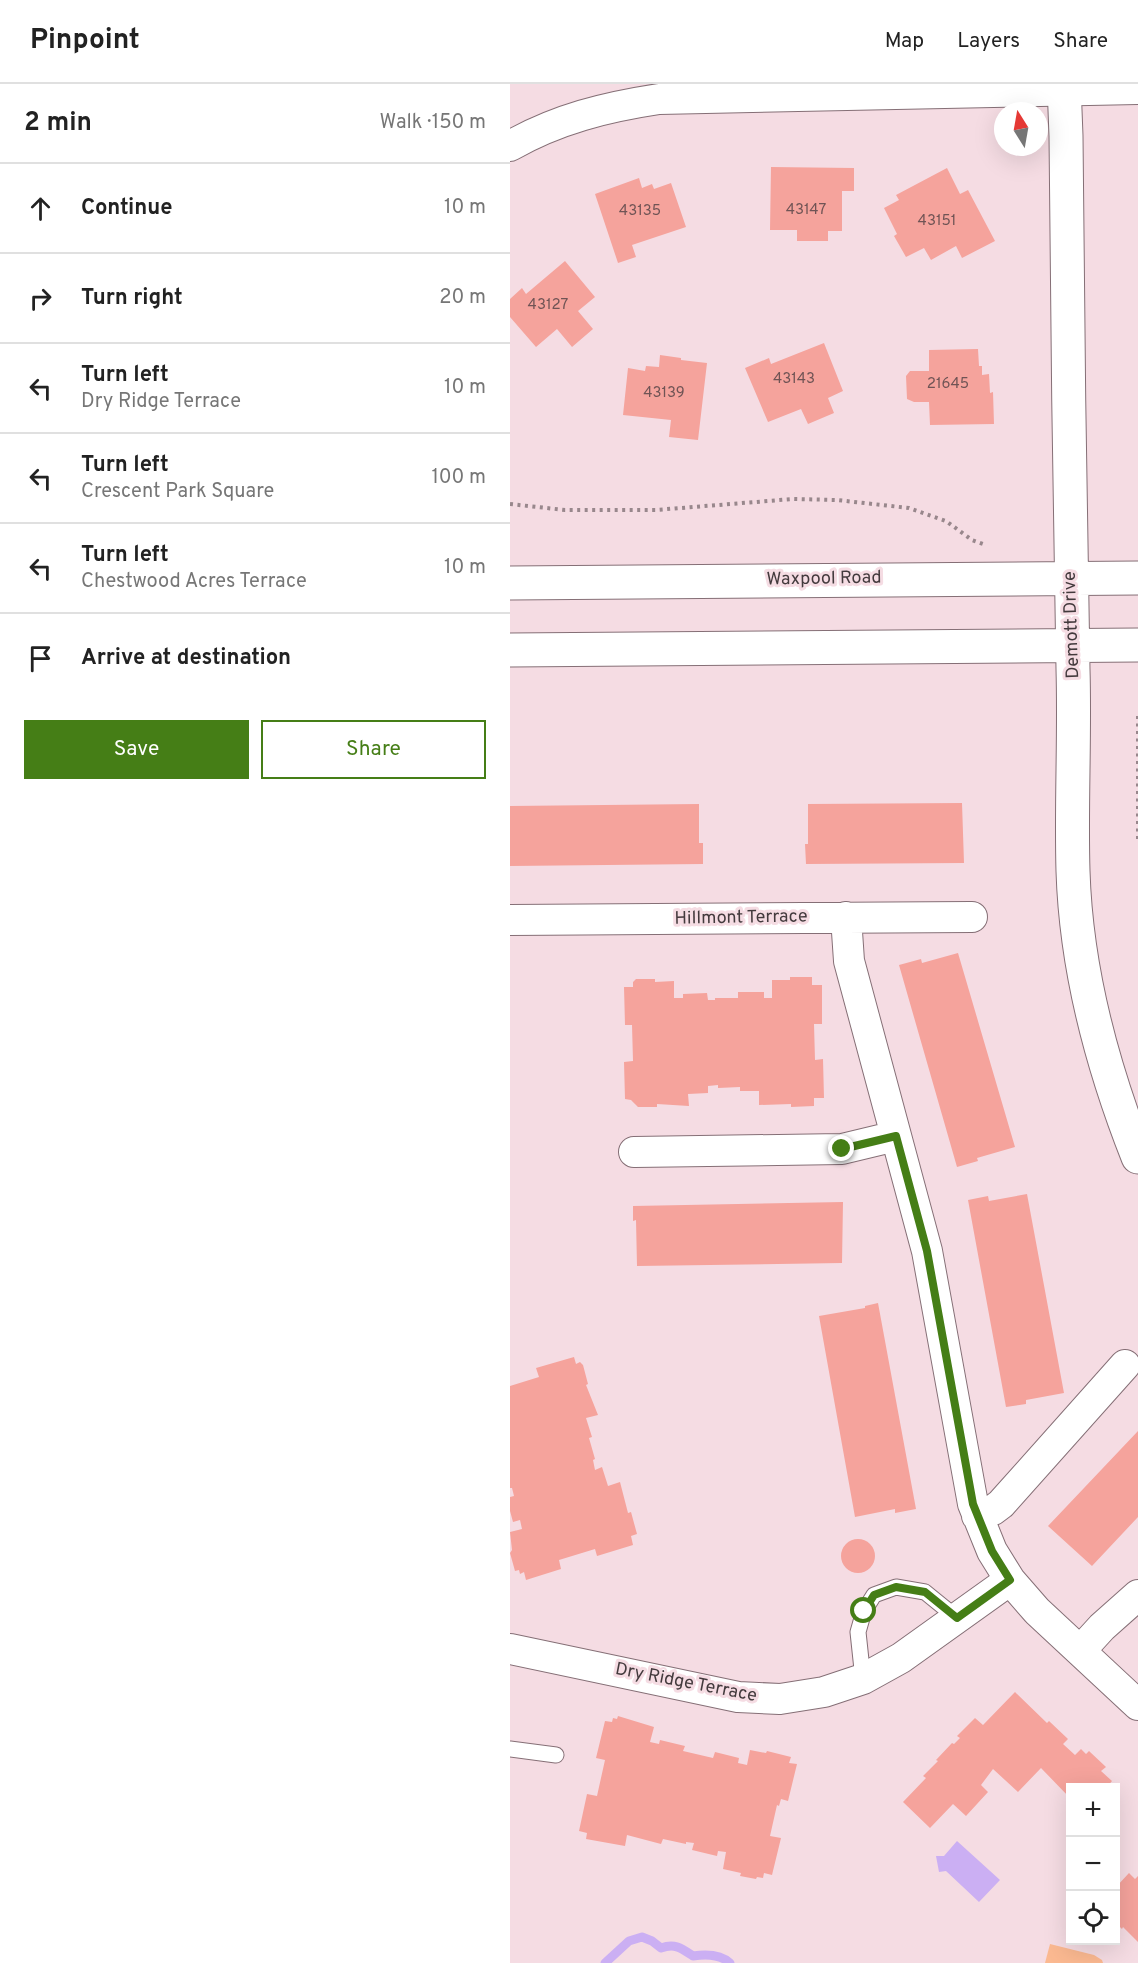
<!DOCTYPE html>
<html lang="en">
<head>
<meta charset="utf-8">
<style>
  body { margin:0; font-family:Overpass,sans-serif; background:#f2f2f2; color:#222 }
  .controls { position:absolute; right:18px; bottom:18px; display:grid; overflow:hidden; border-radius:0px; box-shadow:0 6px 24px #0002 }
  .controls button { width:54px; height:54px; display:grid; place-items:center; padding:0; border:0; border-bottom:2px solid #e0e0e0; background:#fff; color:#222; font:30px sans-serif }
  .compass { position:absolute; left:484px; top:18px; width:54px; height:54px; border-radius:50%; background:#fff; box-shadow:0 6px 24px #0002; rotate:349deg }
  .stop { position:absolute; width:18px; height:18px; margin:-14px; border:4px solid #457e16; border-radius:50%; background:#fff }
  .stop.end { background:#457e16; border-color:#fff; box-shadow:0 2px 6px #0008 }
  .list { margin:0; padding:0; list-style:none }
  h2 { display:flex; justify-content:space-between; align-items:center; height:78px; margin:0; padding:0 24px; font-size:26px }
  h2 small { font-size:20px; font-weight:400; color:#767676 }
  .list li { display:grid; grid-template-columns:39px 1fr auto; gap:18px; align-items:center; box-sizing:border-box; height:90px; padding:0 24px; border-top:2px solid #e0e0e0 }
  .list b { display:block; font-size:22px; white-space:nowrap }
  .list p { margin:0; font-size:20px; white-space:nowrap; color:#767676 }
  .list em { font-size:20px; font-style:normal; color:#767676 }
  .actions { display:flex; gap:12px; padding:18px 24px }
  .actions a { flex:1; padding:14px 0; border:2px solid #457e16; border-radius:0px; text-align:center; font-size:21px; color:#457e16 }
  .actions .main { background:#457e16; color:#fff }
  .icon { flex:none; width:33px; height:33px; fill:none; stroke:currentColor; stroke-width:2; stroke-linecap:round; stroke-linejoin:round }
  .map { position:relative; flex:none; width:628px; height:1879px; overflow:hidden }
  header { display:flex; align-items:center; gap:36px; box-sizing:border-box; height:84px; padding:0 30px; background:#fff; border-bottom:2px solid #e0e0e0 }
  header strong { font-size:28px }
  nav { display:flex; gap:33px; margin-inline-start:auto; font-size:21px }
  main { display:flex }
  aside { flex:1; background:#fff }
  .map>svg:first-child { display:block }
</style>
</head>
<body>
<header>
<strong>Pinpoint</strong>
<nav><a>Map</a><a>Layers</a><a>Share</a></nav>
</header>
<main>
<aside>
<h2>2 min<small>Walk · 150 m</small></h2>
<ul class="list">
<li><svg class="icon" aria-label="ahead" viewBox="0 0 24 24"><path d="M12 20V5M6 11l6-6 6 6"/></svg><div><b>Continue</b></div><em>10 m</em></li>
<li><svg class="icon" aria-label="right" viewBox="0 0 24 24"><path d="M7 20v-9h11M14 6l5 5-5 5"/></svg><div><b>Turn right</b></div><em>20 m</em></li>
<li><svg class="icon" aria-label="left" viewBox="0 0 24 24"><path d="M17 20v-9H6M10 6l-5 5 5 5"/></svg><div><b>Turn left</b><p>Dry Ridge Terrace</p></div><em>10 m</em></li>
<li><svg class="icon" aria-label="left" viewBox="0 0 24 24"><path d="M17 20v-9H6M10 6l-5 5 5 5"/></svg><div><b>Turn left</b><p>Crescent Park Square</p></div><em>100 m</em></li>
<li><svg class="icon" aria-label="left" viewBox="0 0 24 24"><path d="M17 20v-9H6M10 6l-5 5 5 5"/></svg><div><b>Turn left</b><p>Chestwood Acres Terrace</p></div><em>10 m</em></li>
<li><svg class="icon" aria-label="arrive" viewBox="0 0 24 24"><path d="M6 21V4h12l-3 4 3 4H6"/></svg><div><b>Arrive at destination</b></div></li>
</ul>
<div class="actions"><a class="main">Save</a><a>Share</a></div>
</aside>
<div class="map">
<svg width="628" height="1879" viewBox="0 0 628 1879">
  <rect width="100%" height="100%" fill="#f5dce3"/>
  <path fill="#fbb991" d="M540 1860 584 1871 592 1876 593 1879H535Z"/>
  <path fill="#cbaff3" d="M447 1757 490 1796 469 1818 436 1787 429 1788 426 1772H434Z"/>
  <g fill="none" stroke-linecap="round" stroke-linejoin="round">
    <path stroke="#cbaff3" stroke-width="9" d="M95 1879 119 1857 132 1853 142 1857 151 1864C165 1859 171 1864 183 1872 196 1870 210 1870 220 1879"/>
  </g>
  <path fill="#f5a39c" d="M261 83 344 84V107H332V147H318V157H287V146H260Z
    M437 84 450 110 458 106 485 157 452 174 446 162 421 176 414 164 396 173 384 152 387 150 374 124 389 116 386 111Z
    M129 94 132 104 142 100 144 105 161 99 176 143 122 161 126 173 108 179 85 110Z
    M55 177 85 213 68 227 83 245 62 263 47 245 26 263 0 233V215L12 204 16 210Z
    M314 259 333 307 318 314 324 329 298 340 291 325 258 338 235 284 259 274 261 280Z
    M468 265 469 282H472V291L479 290 480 309 483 308 484 340 420 341 419 318H404L397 315 396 292 400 287H419V266Z
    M150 271 171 274V276L197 279 188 356 159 353 161 336 113 331 118 284 135 287 136 282 149 283Z
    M452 719 454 779 296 780 295 760H298V720Z
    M189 720V759H193V780L0 782V722Z
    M448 869 505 1063 467 1074 468 1077 447 1083 389 881 411 875 412 879Z
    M280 893H302V901H312V940H304L305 976 313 975 314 1014H304V1022L281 1023V1020L249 1021V1007H230V1003L208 1004V1001L198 1002V1009L178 1010 179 1022 147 1020V1023H128L121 1016 115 1015 114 978 123 977 122 941H115L114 903H123V898L126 895H145V898L164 897V914H173V910L197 909 198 916H205V914H228V908H254V914H262V896H280Z
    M517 1110 554 1309 516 1316V1320L496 1323 458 1116 478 1112 479 1117Z
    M333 1118 332 1179 127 1182 126 1136 123 1137V1122Z
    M368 1219 406 1425 385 1429V1425L345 1433 309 1232 355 1224V1222Z
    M64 1273 66 1280 70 1278 73 1281 78 1300 76 1301 88 1331 76 1334 82 1353 79 1354 85 1375 83 1376 85 1386 92 1383 98 1402 110 1398 118 1429 121 1428 127 1450 121 1452 123 1461 87 1472 85 1465 49 1476 51 1485 16 1496 14 1488 10 1490 9 1486 5 1487 0 1469 2 1466 0 1448 12 1445 10 1436 3 1438 0 1427V1413L4 1412 2 1404H0V1302L29 1293 26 1284Z
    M628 1347V1433L582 1482 538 1442Z
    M331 1472a17 17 0 1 1 34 0a17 17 0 1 1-34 0Z
    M505 1608 537 1639 539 1637 558 1655 553 1660 565 1671 571 1665 576 1670 579 1667 596 1683 591 1687 602 1697 596 1704H560V1714L531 1684 508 1708 483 1685 471 1701 478 1708 456 1732 443 1720 420 1744 393 1718 416 1694 413 1692 428 1677 426 1676 442 1659 444 1660 450 1654 447 1652 465 1634 473 1641Z
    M108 1632 144 1643 140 1658 149 1660 150 1656 175 1662 173 1667 203 1674 205 1668 229 1674 228 1679 237 1681 240 1666 256 1669 257 1667 281 1673 279 1679 287 1680 278 1717 271 1715 269 1722 267 1721 260 1752 271 1754 262 1791 254 1789 253 1794 247 1793 246 1795 230 1792 231 1789 213 1785 216 1768 208 1767 207 1772 182 1766 184 1759 176 1758V1760L153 1755 151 1760 117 1751 115 1762 76 1755 77 1749 69 1747 77 1710 87 1712 95 1676 86 1674 95 1637 102 1638 103 1634 107 1635Z
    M619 1789 625 1795 628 1792V1858L613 1843 612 1845 606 1839V1803Z"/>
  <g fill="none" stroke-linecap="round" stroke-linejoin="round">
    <defs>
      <path id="lane" d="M353 1595 348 1548 354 1527 364 1511 386 1503 415 1508 447 1534
        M0 1665 46 1671"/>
      <path id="street" d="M0 62C47 35 96 23 149 15L628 5
        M336 833 339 877 417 1167 463 1420 482 1467 500 1496 527 1527 628 1621
        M0 836 462 833
        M124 1068 332 1065 386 1052
        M467 1432 483 1426 491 1420 615 1281
        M0 1565 228 1613 270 1615 314 1608 353 1595 391 1574 500 1496
        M570 1567 592 1543 628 1511"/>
      <path id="secondary" d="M554 0 556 52C558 230 559 407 563 585 565 652 561 720 563 787 566 886 592 982 628 1073
        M0 499 628 494
        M0 566 628 561"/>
    </defs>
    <use href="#lane" stroke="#856f76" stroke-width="17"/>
    <use href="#street" stroke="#856f76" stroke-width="32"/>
    <use href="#secondary" stroke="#856f76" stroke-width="35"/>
    <path stroke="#98878c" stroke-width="4" stroke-dasharray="3 4.5" stroke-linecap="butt" d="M0 420 55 426H146L283 415 327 416 399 424 436 437 462 456 476 461
      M628 632V759"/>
    <use href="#lane" stroke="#fff" stroke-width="15"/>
    <use href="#street" stroke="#fff" stroke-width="30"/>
    <use href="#secondary" stroke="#fff" stroke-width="33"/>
  </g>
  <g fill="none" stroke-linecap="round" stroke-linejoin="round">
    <path stroke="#457e16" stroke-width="8" d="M332 1065 386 1052 417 1167 463 1420 482 1467 500 1496 447 1534 415 1508 386 1503 364 1511 354 1527"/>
  </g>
  <g text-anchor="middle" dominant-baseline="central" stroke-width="6" stroke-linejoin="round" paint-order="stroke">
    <g font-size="15" fill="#705455">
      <text x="296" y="126">43147</text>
      <text x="130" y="127">43135</text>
      <text x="427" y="137">43151</text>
      <text x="38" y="221">43127</text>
      <text x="284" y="295">43143</text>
      <text x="438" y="300">21645</text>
      <text x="154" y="309">43139</text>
    </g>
    <g font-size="18" fill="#433a3d" stroke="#f5dce3">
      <text transform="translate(314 495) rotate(-1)">Waxpool Road</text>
      <text transform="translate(562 541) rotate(-92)">Demott Drive</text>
      <text transform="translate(231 834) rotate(-1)">Hillmont Terrace</text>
      <text transform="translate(176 1599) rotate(11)">Dry Ridge Terrace</text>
    </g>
  </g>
</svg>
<div class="controls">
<button>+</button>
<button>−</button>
<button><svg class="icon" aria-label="locate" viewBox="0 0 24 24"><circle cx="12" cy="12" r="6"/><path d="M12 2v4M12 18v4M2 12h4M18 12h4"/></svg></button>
</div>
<svg class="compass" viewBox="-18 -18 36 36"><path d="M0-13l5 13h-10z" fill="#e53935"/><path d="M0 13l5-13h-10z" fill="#767676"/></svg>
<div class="stop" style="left:354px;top:1527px"></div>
<div class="stop end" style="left:332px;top:1065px"></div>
</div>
</main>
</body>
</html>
